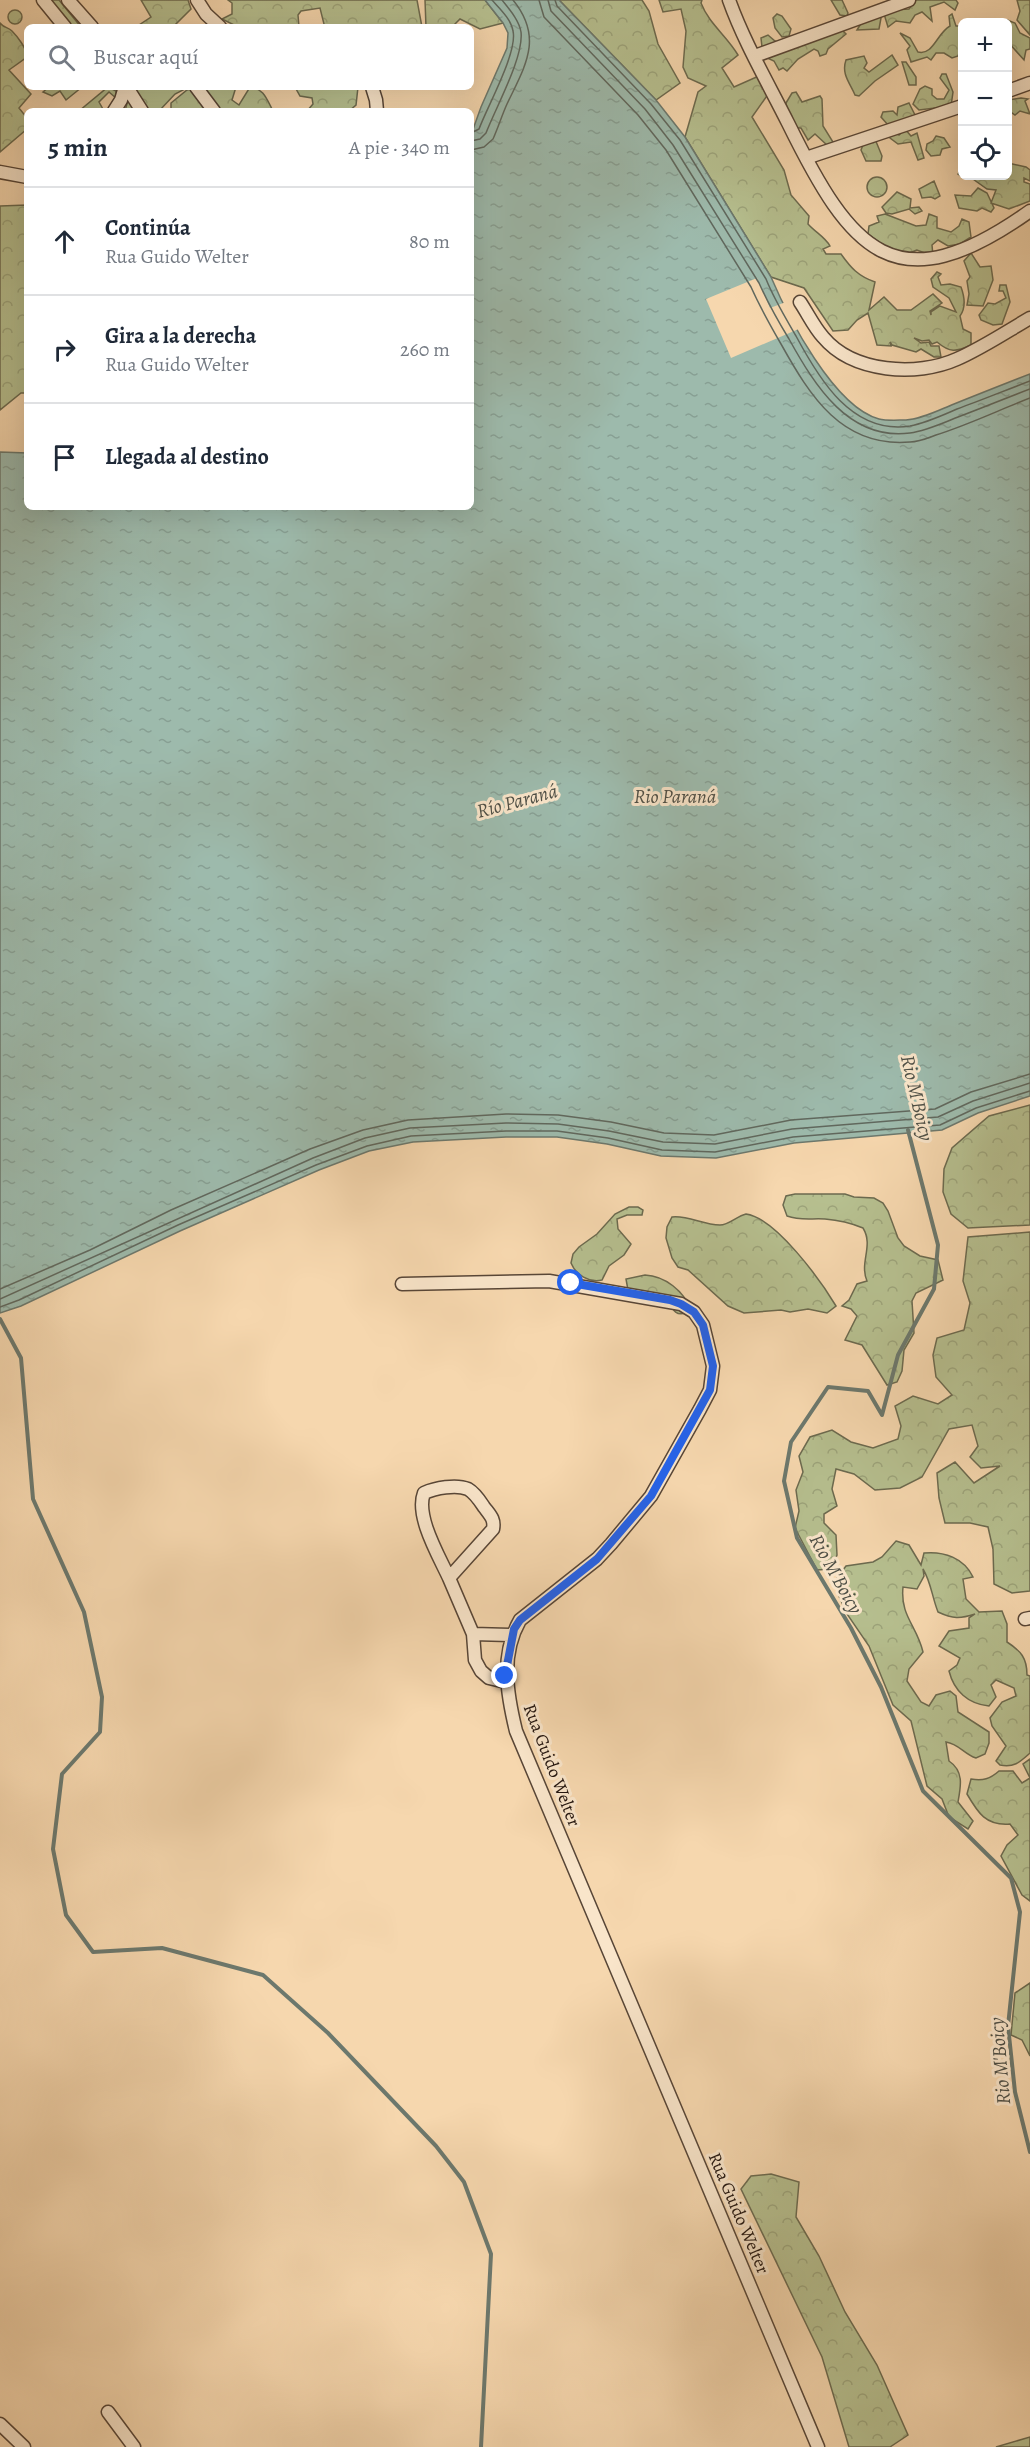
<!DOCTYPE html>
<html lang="es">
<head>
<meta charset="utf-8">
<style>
  body { margin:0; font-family:Alegreya,serif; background:#f2f2f3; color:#1f2937 }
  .controls { position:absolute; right:18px; top:18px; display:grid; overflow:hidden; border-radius:9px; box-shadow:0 6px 24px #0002 }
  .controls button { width:54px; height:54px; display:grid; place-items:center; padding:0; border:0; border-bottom:2px solid #e0e1e3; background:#fff; color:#1f2937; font:30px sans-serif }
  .stop { position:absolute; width:18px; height:18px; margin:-14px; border:4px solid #2563eb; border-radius:50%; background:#fff }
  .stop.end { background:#2563eb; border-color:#fff; box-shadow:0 2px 6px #0008 }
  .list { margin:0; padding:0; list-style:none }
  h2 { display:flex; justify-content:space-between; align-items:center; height:78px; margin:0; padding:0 24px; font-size:26px }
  h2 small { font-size:20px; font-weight:400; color:#747a83 }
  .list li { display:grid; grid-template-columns:39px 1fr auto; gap:18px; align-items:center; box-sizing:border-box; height:108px; padding:0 24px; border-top:2px solid #e0e1e3 }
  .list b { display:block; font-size:22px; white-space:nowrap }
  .list p { margin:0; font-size:20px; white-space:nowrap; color:#747a83 }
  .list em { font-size:20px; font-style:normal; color:#747a83 }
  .icon { flex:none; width:33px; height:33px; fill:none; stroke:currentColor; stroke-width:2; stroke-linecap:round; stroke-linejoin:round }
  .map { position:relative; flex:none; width:1030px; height:2447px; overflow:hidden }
  .search { position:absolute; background:#fff; box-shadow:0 6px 24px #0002; left:24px; top:24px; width:450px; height:66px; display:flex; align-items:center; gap:15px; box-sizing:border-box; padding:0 21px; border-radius:9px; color:#747a83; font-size:22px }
  .panel { position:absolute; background:#fff; box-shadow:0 6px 24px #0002; left:24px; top:108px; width:450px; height:402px; border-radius:9px }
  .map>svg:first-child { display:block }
</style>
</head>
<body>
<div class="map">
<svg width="1030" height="2447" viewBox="0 0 1030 2447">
  <defs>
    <pattern id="forest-crowns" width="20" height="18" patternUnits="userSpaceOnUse" patternTransform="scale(1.5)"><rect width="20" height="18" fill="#b6bf8f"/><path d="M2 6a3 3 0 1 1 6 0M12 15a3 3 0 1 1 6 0" fill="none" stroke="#9ca37a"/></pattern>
    <pattern id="water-ripples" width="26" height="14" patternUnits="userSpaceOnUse" patternTransform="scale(1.5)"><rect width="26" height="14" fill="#9dbaac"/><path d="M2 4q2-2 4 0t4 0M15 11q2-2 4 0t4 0" fill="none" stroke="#879f93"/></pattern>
  </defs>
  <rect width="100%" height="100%" fill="#f6d7ae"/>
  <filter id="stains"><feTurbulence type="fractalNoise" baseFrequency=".00333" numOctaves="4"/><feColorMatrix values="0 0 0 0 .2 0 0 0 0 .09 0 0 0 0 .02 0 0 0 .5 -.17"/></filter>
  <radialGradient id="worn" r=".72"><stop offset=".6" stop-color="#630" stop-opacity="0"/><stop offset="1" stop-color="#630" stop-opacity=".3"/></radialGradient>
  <path fill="url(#forest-crowns)" stroke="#6c6a4f" stroke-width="1.5" d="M47 0H59L81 27H69Z
    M141 0H188L191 9 175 25 176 27H136L151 17Z
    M228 0H417L422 27H318L324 24 320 8 301 11 298 15 299 27H238L222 19 232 14V3Z
    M425 0H485L503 23 480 29 460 19 452 27H426Z
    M559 0H642L649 11 658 44 680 83 656 100Z
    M659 0H702L701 3C709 24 727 36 738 55L722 68 734 87 761 75 769 93 752 117 784 170 791 195 809 216 808 224C815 232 825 237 830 246L823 249 826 254H841C851 268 858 276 875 282L869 310 884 297 897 310H911L933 294 942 303 930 311 931 315V312L940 306 956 312 949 298 933 287 931 279 937 272 941 274 938 277 941 285 950 284 961 287C965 298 966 308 960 316L963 329 971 333V345C956 352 950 353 937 342L932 344 929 340 922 341 914 338 921 343 929 342 931 346H939L941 357H934L921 349 916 352 892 345 890 342 891 346 877 345 868 313 857 320 848 330 833 331 804 288 771 277 685 137 698 92 706 86 688 78 683 67 686 31 681 9 663 12Z
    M831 0H842L848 13 847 16 840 15Z
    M916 0H956L958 3 955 10 944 2 930 7 932 21 922 12 915 15 910 23 896 21 888 27 884 14 892 10 909 9Z
    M1017 0H1030V35L1017 20 1020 11Z
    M8 17a7 7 0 1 1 14 0a7 7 0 1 1-14 0Z
    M874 13 881 18 879 29 857 30 866 15Z
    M777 14 782 16 791 29 789 36 782 37 775 28 773 18Z
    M952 14 956 26H962V45L958 56 952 58 944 53H936L931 60 927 57 911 62 907 50 910 46 900 33 910 38 918 52C933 56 937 33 950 26L949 16Z
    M1007 20 1015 23 1020 33 1030 38V49L1026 50 1024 60 1008 42Z
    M0 23C4 28 8 27 12 31 18 37 27 49 27 57L9 70 31 94 19 108 27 118V129L0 152Z
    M841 29 846 34 828 49 826 54 820 56 818 51 814 49 798 59 787 71 783 68 779 70 774 61 763 56 761 38 768 35 775 41 782 44Z
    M892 55 898 65 875 81 859 96 855 95C850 83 841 74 846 60L864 56 867 63 864 68 869 72Z
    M902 62H906L916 77V85H909Z
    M942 74H946L953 92 951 106 919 110 913 104 920 89 925 86 932 89V95L937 99H944L949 90 940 78Z
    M49 87H82L66 100 60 91 52 96 43 92Z
    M108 87 116 91 117 99 109 92 99 102 104 111H79Z
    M137 87H184L185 89 175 94 159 111H125L129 96Z
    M197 87H236L232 100 239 105 250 87C264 88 267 100 273 111H171V103L187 90Z
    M295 87H358L356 105 349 111H307L313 104 312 98 300 96Z
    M796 92 802 102 820 96 822 99 823 126 833 142 828 146 815 134 808 140 801 128H795L788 115 786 103 792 93Z
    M1021 98 1028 99 1025 101 1030 114 1020 111 1015 115 1008 110V100Z
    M909 103 915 115 911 120 888 125 881 117 883 112 893 111 897 115 898 107Z
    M905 129 911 136 917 133 924 158 918 160 911 142 898 144 890 138 888 133 894 132 899 135Z
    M936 136 944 138 950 147 942 149 940 155 931 156 926 150 927 144 933 141Z
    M875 139 882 156 881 161H866L861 150 863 145Z
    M1008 163 1026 167 1030 170V181L1024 178V182L1030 184V201L1009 209 991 203 996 190 987 189 970 177 964 178 958 174 962 169V176H1008Z
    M867 187a10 10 0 1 1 20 0a10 10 0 1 1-20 0Z
    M934 181 940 196 935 199 931 197 922 198 919 189Z
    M978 188 987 193 994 208 991 212 982 208 977 211 959 208 955 195 971 196Z
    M897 192 911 199 910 208 919 207 922 211 915 214 909 209 892 214 886 213 882 207Z
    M27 205V393H21L0 410V206Z
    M885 214 916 226 926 225 929 214 937 217V228L951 232 959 226 962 219 969 222 971 237 960 244 948 246 938 240 932 245 933 256 917 250C899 260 882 244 868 234L869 226 879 222 877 216Z
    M971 253 980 267 991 266 993 280 983 306 967 305 969 294 967 281 970 277 964 261Z
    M1000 285H1006L1010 302 1002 324 993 325 981 320 979 315 988 303 995 304 1006 298 1003 291H999Z
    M1030 1105V1225L968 1228 951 1214 943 1192 944 1169 952 1148 989 1116Z
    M795 1194H845L854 1197 874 1198 883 1203 888 1211 898 1238 904 1246 920 1256 938 1260 943 1280 916 1293 912 1301 914 1333 904 1350 902 1371 897 1382 887 1385 862 1345 845 1340 857 1316 851 1309 842 1306 849 1300 857 1284 867 1281C859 1262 874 1246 863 1228 851 1223 838 1220 825 1219 812 1218 801 1221 787 1216L783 1205 786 1196Z
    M629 1207H638L643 1210 642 1215H627L617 1219 618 1229 631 1244 624 1255 609 1266 602 1280C589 1283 576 1275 571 1263L573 1254 579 1247 597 1234 615 1214Z
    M746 1214C776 1218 821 1281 836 1306L827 1313 808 1309 790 1312 781 1310 744 1313 728 1306 688 1270 678 1267 672 1258 666 1238 667 1227 672 1217C688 1215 703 1225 720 1225 729 1225 737 1216 746 1214Z
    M1030 1232V1591L1012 1593 994 1584 993 1549 988 1527 970 1523H945L939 1498 937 1473 955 1462 974 1483 1000 1466 981 1468 970 1457 978 1446 972 1425 949 1429 922 1477 900 1488 875 1490 854 1474 836 1469 832 1489 837 1506 824 1514V1523L836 1535 837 1555 831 1569 817 1570 795 1528 799 1511 796 1490 803 1472 799 1456 810 1437 832 1430 851 1442 873 1448 898 1439 901 1426 895 1406 913 1396 938 1404 952 1395 936 1377 933 1355 937 1338 964 1330 970 1303 963 1281 968 1237Z
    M645 1275C665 1276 684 1291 691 1310 676 1320 672 1309 666 1296L662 1294 628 1290 626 1279Z
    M896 1541 909 1545 921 1565 924 1553C944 1551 964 1558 973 1577L963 1579 966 1599 979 1612 1002 1611 1007 1624V1642C1021 1651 1027 1658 1027 1675L1030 1676V1753C1020 1762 1014 1768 1000 1765L996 1761 1006 1746 992 1726 990 1718 1002 1702 1016 1696 1014 1688 996 1680 991 1685 996 1697 989 1706C968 1704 954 1691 949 1671L957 1665 960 1658 939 1646 949 1631 969 1628V1618L975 1614C960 1619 953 1619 938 1612 932 1597 931 1582 923 1569L924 1576 917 1589 903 1587C900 1616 917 1626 923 1652L909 1669 907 1681 921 1702 929 1706 936 1695 950 1691 956 1696 958 1712 989 1732V1743L985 1754 976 1758C964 1754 959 1744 946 1742L949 1761C964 1771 961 1786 958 1802L973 1821 968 1829 949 1817 942 1799 927 1786 911 1721 893 1705 869 1646 847 1614 838 1594 837 1578 846 1566 873 1562 882 1557Z
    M1030 1759V1901L1022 1895 1001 1856 1007 1845 1018 1835 1010 1824C986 1826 978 1813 967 1794L971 1779C983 1781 990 1779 999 1771H1013L1022 1783 1030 1778 1023 1764Z
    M1030 1983V2056L1022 2040 1011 2035 1015 1993Z
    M771 2174 799 2182 796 2217 819 2256 845 2312 877 2365 908 2435 890 2447H849L822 2357 741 2189 751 2176Z
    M1030 2437V2447H996Z"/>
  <path fill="url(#water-ripples)" stroke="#6c786d" stroke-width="1.5" d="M485 0H559L656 100 685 137 771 277C788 317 834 407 879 419 887 421 898 420 906 420 922 419 939 410 954 404 979 394 1004 384 1030 374V1096L978 1113 942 1130 794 1143 716 1158 661 1156 607 1144 557 1137H506L413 1142 369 1151 319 1170 180 1231 21 1306 0 1313V452L27 453V507H471V135L481 107 507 48 508 33 503 23Z"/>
  <path fill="#f6d7ae" d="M757 278 770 308 786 302 801 328 731 358 706 299Z"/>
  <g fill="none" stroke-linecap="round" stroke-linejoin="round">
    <path stroke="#60685e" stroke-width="1.5" d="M539 0 544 17 638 115 666 150 751 287C760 307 770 325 781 344 810 396 842 448 910 442 919 442 928 438 936 435 968 425 999 410 1030 398
      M548 0 551 11 645 109 673 145 759 283C768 303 778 321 789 339 815 386 849 441 910 433 926 431 943 423 958 417 982 408 1006 398 1030 389
      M555 0 557 6 651 104 680 140 766 279C774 299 785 317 796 336 819 379 852 435 910 426 926 423 943 415 957 409 982 400 1006 390 1030 381
      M471 133 479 129C487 107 518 52 513 31 511 19 500 9 492 0
      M471 141 480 139 486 133C496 107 524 57 521 32 519 20 509 9 502 0
      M471 150 484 147 493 139C498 128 502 115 507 104 525 66 544 38 513 0
      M0 1289 90 1250 171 1210 310 1149 363 1130 408 1120 506 1114 558 1115 611 1122 664 1133 714 1135 791 1120 935 1109 971 1092 1030 1074
      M0 1299 313 1158 365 1138 410 1128 506 1123 558 1124 609 1131 663 1142 715 1144 792 1129 938 1117 973 1101 1030 1083
      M0 1307 19 1300 178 1225 316 1165 367 1146 411 1136 506 1131H557L608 1138 662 1150 715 1152 793 1137 940 1125 976 1108 1030 1091"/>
    <path stroke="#6c786d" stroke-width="4" d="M908 1130 938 1245 934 1289 898 1355 882 1415 868 1391 828 1387 791 1442 784 1481 797 1538 851 1628 881 1687 923 1791 1011 1878 1020 1912 1008 2026 1015 2092 1030 2152
      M0 1319 21 1358 33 1499 84 1612 102 1697 100 1732 62 1774 53 1849 66 1915 93 1952 162 1948 263 1975 328 2033 436 2146 464 2182 491 2254 481 2447"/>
    <defs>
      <path id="minor" d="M43 0 65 27
        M68 0 92 27
        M197 0 206 14 220 27
        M729 0C744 42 768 83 788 123 851 251 895 307 1030 211
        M755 56 909 0
        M196 87 214 111
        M372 87 376 100 377 111
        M128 89 142 111
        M1008 91 1030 83
        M114 111 121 100 124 90
        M806 158 962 106
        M0 172 27 177
        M800 302C808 314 814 327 823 337 853 373 917 377 957 359 982 348 1006 332 1030 318
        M402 1284 549 1281 681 1304 694 1312 703 1325 713 1366 710 1390 700 1409 651 1496 611 1544 597 1559 520 1620C500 1655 507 1694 516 1731L818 2447
        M449 1578C439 1556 415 1516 424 1493 435 1488 456 1484 468 1489 475 1493 480 1501 484 1507 490 1515 495 1519 493 1529L449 1578 473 1634 475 1660 481 1671 489 1678 506 1682
        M1025 1619 1030 1618
        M473 1634 513 1635
        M108 2412 134 2447
        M0 2424 24 2447"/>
    </defs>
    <use href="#minor" stroke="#584637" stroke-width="15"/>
    <use href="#minor" stroke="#f9e5ca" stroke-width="12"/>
  </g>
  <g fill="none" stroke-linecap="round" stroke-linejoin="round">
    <path stroke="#2563eb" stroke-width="8" d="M505 1676 514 1629 520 1620 597 1559 651 1496 710 1390 713 1366 703 1325 694 1312 681 1304 670 1300 571 1283"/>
  </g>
  <g text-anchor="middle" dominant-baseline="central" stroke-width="6" stroke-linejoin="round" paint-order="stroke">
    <g font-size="18" fill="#23150f" stroke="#f9e5ca">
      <text transform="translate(552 1765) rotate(69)">Rua Guido Welter</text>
      <text transform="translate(739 2213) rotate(67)">Rua Guido Welter</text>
    </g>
    <g font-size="20" font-style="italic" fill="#4e4f46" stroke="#f9e5ca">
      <text x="675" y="796">Rio Paraná</text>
      <text transform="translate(517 801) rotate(-15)">Río Paraná</text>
      <text transform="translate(917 1098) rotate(77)">Rio M'Boicy</text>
      <text transform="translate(836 1574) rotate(61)">Rio M'Boicy</text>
      <text transform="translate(1000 2061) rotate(-95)">Rio M'Boicy</text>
    </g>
  </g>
  <rect width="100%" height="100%" filter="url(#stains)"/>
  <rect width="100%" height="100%" fill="url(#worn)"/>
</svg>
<div class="controls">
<button>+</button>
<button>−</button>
<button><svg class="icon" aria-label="locate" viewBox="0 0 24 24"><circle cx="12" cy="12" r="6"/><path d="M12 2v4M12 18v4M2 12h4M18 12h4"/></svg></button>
</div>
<div class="stop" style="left:571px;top:1283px"></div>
<div class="stop end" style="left:505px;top:1676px"></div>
<div class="search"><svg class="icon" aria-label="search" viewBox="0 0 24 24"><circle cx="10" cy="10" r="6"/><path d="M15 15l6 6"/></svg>Buscar aquí</div>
<section class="panel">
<h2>5 min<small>A pie · 340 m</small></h2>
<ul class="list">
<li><svg class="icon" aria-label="ahead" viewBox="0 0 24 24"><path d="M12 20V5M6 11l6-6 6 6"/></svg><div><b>Continúa</b><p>Rua Guido Welter</p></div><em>80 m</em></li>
<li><svg class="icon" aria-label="right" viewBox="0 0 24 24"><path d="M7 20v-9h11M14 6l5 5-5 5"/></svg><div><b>Gira a la derecha</b><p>Rua Guido Welter</p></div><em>260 m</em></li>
<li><svg class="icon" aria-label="arrive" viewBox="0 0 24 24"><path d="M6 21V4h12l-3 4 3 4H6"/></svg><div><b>Llegada al destino</b></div></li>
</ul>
</section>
</div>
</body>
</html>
